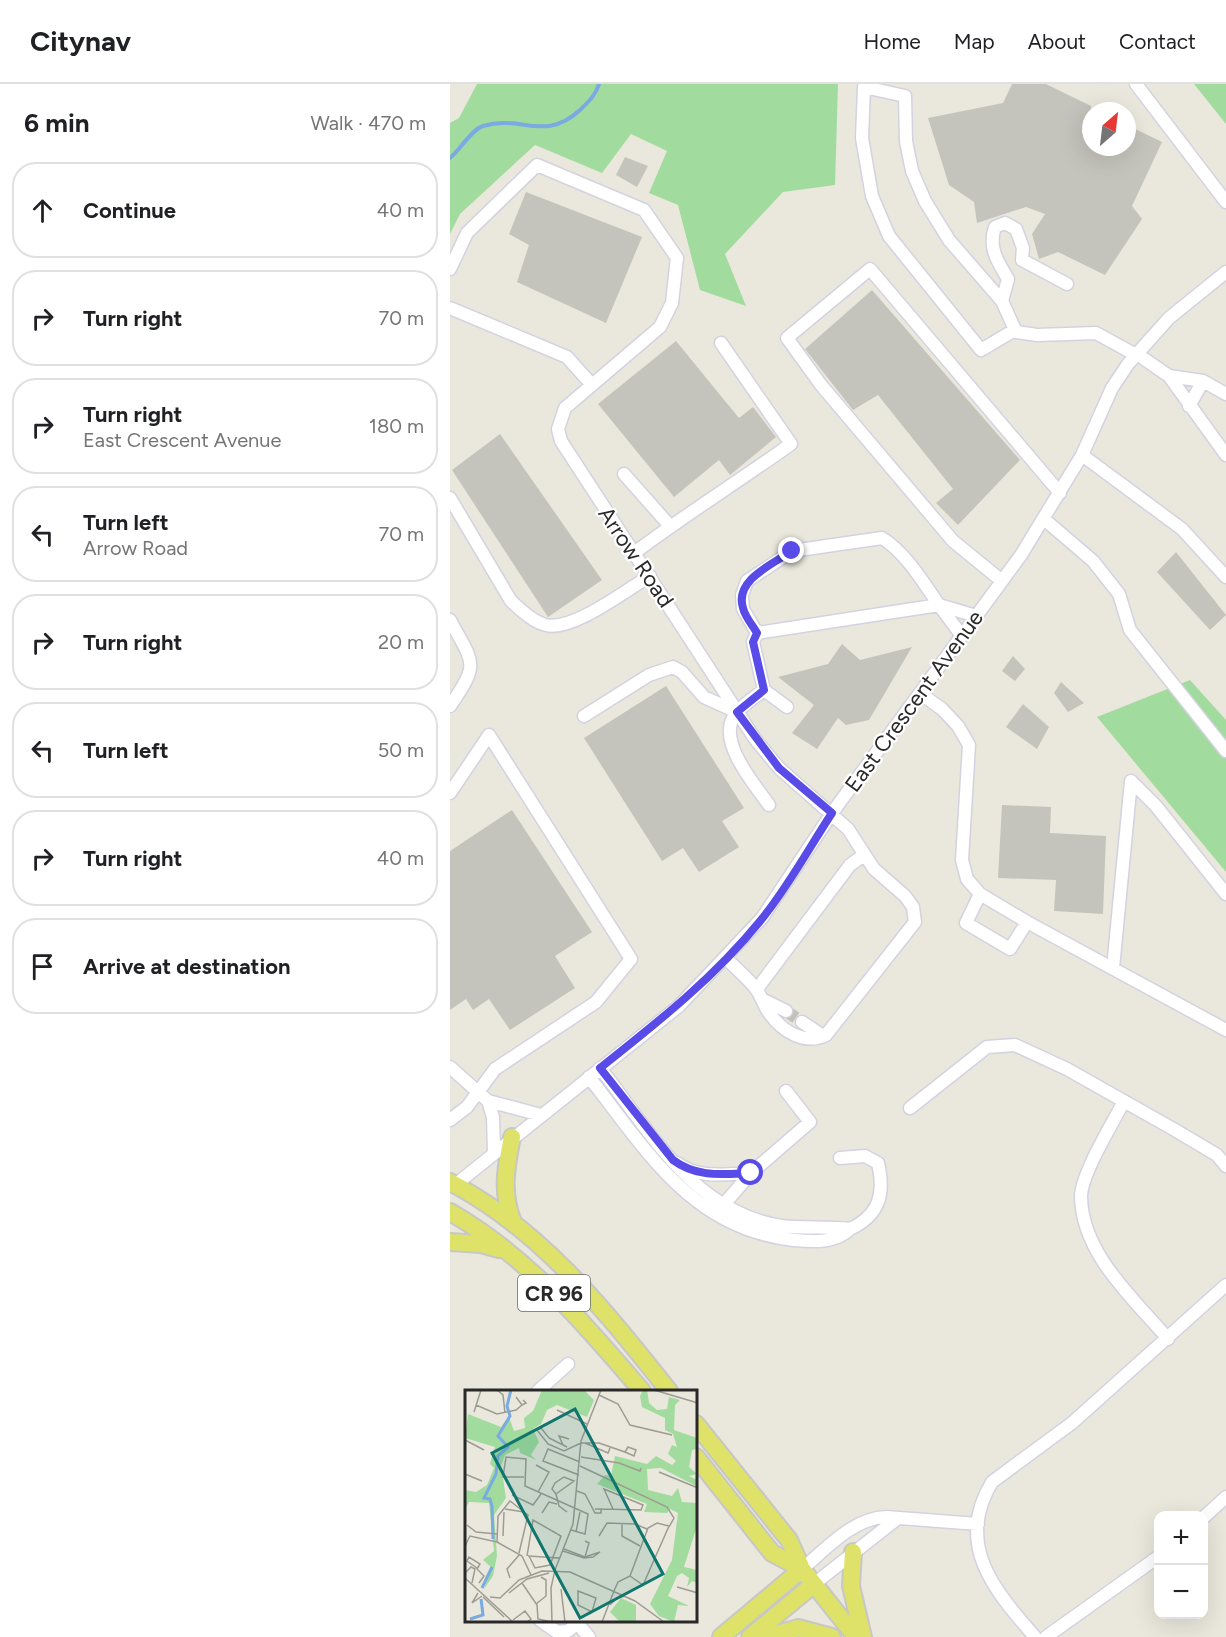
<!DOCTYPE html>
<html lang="en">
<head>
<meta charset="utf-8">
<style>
  body { margin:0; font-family:Figtree,sans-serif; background:#f2f2f2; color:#202124 }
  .controls { position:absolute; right:18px; bottom:18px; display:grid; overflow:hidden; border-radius:12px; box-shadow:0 6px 24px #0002 }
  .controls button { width:54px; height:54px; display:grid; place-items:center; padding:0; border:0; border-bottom:2px solid #e0e0e0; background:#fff; color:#202124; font:30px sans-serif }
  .compass { position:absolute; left:632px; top:18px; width:54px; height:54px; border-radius:50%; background:#fff; box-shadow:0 6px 24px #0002; rotate:28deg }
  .stop { position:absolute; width:18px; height:18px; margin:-14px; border:4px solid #584be7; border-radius:50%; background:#fff }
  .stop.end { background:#584be7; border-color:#fff; box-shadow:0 2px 6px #0008 }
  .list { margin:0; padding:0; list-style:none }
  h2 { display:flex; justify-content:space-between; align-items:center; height:78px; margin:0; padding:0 24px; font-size:26px }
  h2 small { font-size:20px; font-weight:400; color:#757577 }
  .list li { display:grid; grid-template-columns:39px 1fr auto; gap:18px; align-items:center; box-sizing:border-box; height:96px; margin:0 12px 12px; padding:0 12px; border:2px solid #e0e0e0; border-radius:24px }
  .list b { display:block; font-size:22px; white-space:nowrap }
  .list p { margin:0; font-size:20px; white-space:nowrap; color:#757577 }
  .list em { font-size:20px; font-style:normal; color:#757577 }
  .icon { flex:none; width:33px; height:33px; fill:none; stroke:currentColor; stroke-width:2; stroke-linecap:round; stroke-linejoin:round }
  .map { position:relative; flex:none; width:776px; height:1553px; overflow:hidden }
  header { display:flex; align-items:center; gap:36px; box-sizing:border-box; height:84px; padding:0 30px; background:#fff; border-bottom:2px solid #e0e0e0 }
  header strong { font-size:28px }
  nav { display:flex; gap:33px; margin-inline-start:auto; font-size:21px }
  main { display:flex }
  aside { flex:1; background:#fff }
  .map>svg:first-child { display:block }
</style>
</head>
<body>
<header>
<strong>Citynav</strong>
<nav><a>Home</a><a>Map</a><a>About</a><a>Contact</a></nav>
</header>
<main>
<aside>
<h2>6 min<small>Walk · 470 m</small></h2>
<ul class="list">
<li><svg class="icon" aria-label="ahead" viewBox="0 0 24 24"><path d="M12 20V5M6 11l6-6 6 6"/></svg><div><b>Continue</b></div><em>40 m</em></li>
<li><svg class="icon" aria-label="right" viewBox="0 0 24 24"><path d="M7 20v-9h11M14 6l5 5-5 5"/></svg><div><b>Turn right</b></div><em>70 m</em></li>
<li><svg class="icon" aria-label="right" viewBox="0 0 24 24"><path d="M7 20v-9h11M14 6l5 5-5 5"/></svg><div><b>Turn right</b><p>East Crescent Avenue</p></div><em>180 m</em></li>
<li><svg class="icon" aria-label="left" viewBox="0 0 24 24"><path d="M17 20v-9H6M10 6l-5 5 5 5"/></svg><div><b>Turn left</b><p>Arrow Road</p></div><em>70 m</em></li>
<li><svg class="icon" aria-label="right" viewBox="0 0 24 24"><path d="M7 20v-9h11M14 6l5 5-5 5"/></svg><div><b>Turn right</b></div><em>20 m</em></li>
<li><svg class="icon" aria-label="left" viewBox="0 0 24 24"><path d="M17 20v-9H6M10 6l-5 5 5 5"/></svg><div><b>Turn left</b></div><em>50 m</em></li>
<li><svg class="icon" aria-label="right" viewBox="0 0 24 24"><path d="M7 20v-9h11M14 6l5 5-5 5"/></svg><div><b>Turn right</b></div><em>40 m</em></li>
<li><svg class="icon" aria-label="arrive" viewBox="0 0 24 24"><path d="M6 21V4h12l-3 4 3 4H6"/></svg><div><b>Arrive at destination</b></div></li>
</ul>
</aside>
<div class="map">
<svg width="776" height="1553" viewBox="0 0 776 1553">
  <rect width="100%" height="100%" fill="#eae8dc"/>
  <path fill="#a2db9e" d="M27 0H388L385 101 333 108 275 170 296 222 250 206 228 121 199 109 217 67 181 50 152 89 85 61 10 130 0 150V39L9 34Z
    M744 0H776V40Z
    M740 596 776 636V788L647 633Z"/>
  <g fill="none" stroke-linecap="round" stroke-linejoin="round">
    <path stroke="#79aae2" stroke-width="4" d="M0 74C10 66 21 46 33 42 71 30 94 59 130 26 138 18 146 11 149 0"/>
  </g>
  <path fill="#c5c4bc" d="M562 0H596L641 22V63H677V41L712 58 682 122 692 135 655 191 608 168 589 175 582 150 595 130 576 123 527 139 524 118 499 101 478 34 553 19Z
    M175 73 198 82 187 103 166 91Z
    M76 108 192 153 156 239 67 198 79 161 59 150Z
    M422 206 570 376 508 441 486 419 503 405 428 311 403 326 355 265Z
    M226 257 289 334 303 323 326 353 280 391 269 376 224 413 148 320Z
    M50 350 152 496 98 533 2 386Z
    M726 468 776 531 760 546 707 488Z
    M392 560 410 576 462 563 419 636 396 641 388 634 367 665 342 649 364 621 328 593 378 580Z
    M563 572 575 585 565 597 552 587Z
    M611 598 634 619 618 628 604 609Z
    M216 602 294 724 272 737 289 763 249 788 233 764 212 777 134 654Z
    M573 620 599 643 587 665 556 643Z
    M552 721 601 723 600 749 656 752 653 830 604 827 606 796 548 794Z
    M62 726 142 848 105 872 125 904 60 946 39 915 23 926 16 915 0 926V767Z"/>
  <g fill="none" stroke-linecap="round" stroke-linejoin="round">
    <path stroke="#c3c2b8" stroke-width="12" stroke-dasharray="12 6" stroke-linecap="butt" d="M336 927 352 938"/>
    <defs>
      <path id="minor" d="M686 0 776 118
        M572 176 617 200
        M0 185 17 149 87 81 194 126 227 174 222 219 210 243 115 324 108 345 111 357 305 655 329 684 398 745 424 785 455 812 463 823 465 838 376 951C355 961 333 948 320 930 314 923 312 913 306 905 298 894 286 885 277 875
        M552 217 558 195C547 177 538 163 545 143L555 139 566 145 573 164 572 176
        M0 224 117 273 142 301
        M566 248 552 217 499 156 475 117 462 87 456 57 455 12 414 3 412 54 422 112 439 152 531 266 563 247 566 248 587 251 646 249 686 271
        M687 270 719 292 776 371
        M719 292 753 297 776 310
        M739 322 753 297
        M632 371 732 445 776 493
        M174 390 220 442
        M0 414 61 517C71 526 83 538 96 541 122 548 176 506 200 492
        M594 435 643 477 669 510 680 546 776 667
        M184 469C235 431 289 397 341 360L271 259
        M552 497 503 457 371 301 337 254 420 185 610 409
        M0 536C24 581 30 578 0 622
        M307 549 293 525 292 511 297 497 342 467 432 454C456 469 473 498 489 521L307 549 303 558 314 606C304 614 289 623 283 634 269 660 305 701 319 721
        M512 552 489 521 526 532
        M314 606 337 623
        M471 610 492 625 508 642 519 661 512 776 517 795 530 810 516 839 560 865 577 838 530 810
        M134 632 199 591 223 583 232 588 254 613 287 628
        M0 709 39 651 181 875 146 918 45 985 17 1023 0 1036
        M577 838 776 946
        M663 884 681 697 706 722 776 810
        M307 905 400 781 414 771
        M312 915 336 927
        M352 938 373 952
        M0 983 38 1017 91 1031
        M139 993C197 1067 242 1145 344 1156 364 1158 386 1159 400 1145 378 1142 355 1145 332 1142 244 1129 200 1047 150 984
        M38 1017 43 1033 44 1068
        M674 1017C663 1039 631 1090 631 1113 632 1170 684 1215 718 1255
        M460 1024 537 963 565 961 617 985 725 1046 767 1071 776 1082
        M390 1074 415 1072 428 1079C435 1109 430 1131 400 1145
        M227 1079C248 1095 276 1090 301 1089
        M5 1101 229 922 312 834 382 729 571 471 632 371 662 304 678 280 719 234 776 188
        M269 1126 301 1089 360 1038 336 1007
        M88 1307 118 1280
        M754 1433 776 1413
        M352 1485C376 1465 403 1434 436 1433L528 1440
        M364 1500 448 1434
        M90 1536 107 1548 118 1547 131 1536
        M127 1539 139 1553
        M585 1553C545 1507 504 1461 542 1398L622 1339 776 1201
        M596 1553 708 1473"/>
      <path id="major" d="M62 1053C56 1083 51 1109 63 1138
        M0 1098C93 1147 155 1227 219 1307
        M0 1128C77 1172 135 1240 192 1307
        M0 1158 31 1160 49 1165
        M246 1340 339 1456 352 1485 406 1553
        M246 1373 322 1469 352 1485
        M403 1468 401 1502 413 1553
        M271 1553 352 1485
        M300 1553 364 1500
        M318 1553 348 1544 382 1553"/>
    </defs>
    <use href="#minor" stroke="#d3d2e0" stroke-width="15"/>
    <use href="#major" stroke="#c7c7c7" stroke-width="20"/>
    <use href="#minor" stroke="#fff" stroke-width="12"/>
    <use href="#major" stroke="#dee269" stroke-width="16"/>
  </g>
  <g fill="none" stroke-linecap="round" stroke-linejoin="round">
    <path stroke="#584be7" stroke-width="8" d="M301 1089C273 1090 247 1094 223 1076L150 984C208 938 264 894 311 836 338 803 359 764 382 729L329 684 287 628 314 606 303 558 307 549C303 542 295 533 293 524 284 496 323 480 342 467"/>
  </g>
  <g text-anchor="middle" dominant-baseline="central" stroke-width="4.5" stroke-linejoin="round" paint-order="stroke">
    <rect fill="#fff" stroke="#696969" stroke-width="1.5" x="68" y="1191" width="72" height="36" rx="4.5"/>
    <g font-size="21" font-weight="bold" fill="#292929">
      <text x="104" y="1209">CR 96</text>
    </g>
    <g font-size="22" fill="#292929" stroke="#fff">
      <text transform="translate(186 473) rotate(56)">Arrow Road</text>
      <text transform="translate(464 617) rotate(-54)">East Crescent Avenue</text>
    </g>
  </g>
  <g transform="translate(15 1306)">
    <rect width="232" height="232" fill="#eae8dc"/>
    <path d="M77 0H119L129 10 122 27 92 15 82 20 76 34 68 39 74 52 66 65 71 70 55 63 54 58 40 65 36 76 41 108 29 125 32 166 28 186 19 199 27 178 18 170 29 161 24 113 4 112 0 120V100L11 102 22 95 29 78 25 74 30 57 0 48 3 24 36 37 44 27 49 41 60 38 59 28 68 21ZM178 0H182L184 13 192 20 202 19 204 7 215 10 210 15 209 40 232 48V59L227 60 224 77 232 84 224 86 232 90 231 96 196 78 182 79 183 100 207 106 213 98 217 112 232 113V136L219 177 232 180V193L227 191 222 197 224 188 217 183 212 186 203 206 224 216 213 215 209 232 194 226 185 214 207 170 213 123 205 119 202 123 179 122 182 114 132 94 140 85 146 86 150 66 182 74 191 66 207 75 211 71 203 64 207 55 212 57 208 44 200 40V28L177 17 175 6ZM156 208 171 215V232H155L145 222Z" fill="#a2db9e"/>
    <path fill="none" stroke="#79aae2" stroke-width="3" d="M28 149 27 116 25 109 19 108 31 84 33 66 43 57 33 46 45 26 42 16 46 0M17 198 27 177M5 229 18 225 16 209"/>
    <path fill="none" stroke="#9d9c94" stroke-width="1.5" d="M32 0 38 5 40 23M189 0 233 13M134 5 153 14 165 35 207 45M51 7 57 15 61 13 58 10M11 15 32 24 51 20 57 15M92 20 122 34M9 22 16 0M0 50 19 60M116 53H134L160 62 163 57 171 60 169 66 160 62M120 53 143 63 145 58M98 55 94 46 104 49M102 57 84 48 76 38 72 40 83 54 99 61 116 53M116 67 154 73 175 81 176 78M71 75 84 82 73 102M115 76 202 117 209 128 204 137M194 82 233 98M0 84 17 91M114 85 78 71 83 59 115 72M59 87H38L41 67 61 69 60 96 123 124 120 144 106 140M112 101 120 104 130 123H136V119H130M91 104 87 99 90 93 99 87 109 91 91 104 94 116 102 122M47 105 68 115 76 104M40 119 59 122M136 119 176 120 178 115 139 99 148 119M77 123 84 112 92 114M157 133V146L175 156M2 135 11 142 32 144M111 142 115 122M38 146 39 122M134 146 142 133 170 134 182 139M0 156 5 146 32 152M98 161 119 168 128 167 135 162 120 167 99 159M54 163 63 125 45 111 33 126 32 152 57 166 66 185M62 166 68 130 96 146 85 175 70 178 64 166M63 166 95 168M120 167 124 153 120 151M12 178 2 171 4 167 15 174 12 179 19 186 14 193M90 180 108 134 116 51 136 0M0 183 6 177 10 179 7 193M0 188 48 232M45 188 42 179 55 164M54 190 77 181 105 182 170 211 199 232M57 193 72 215 73 229 87 232M212 197 233 203M96 199 100 232M113 201 131 208 127 222 113 215ZM149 201 153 192 165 186 183 138 192 133 204 136 178 195 165 186M13 203 7 213 17 206M44 203 62 189 84 183M18 207 39 227M25 207 35 208 54 190M71 214 81 206V190L76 187M145 215 152 208 160 206M48 230 60 221 66 229 62 232M87 232 86 198 90 180M137 232 149 201"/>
    <path fill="#0f766e" fill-opacity="0.15" stroke="#0f766e" stroke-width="3" d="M110 19 198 184 115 228 27 63Z"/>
    <rect width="232" height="232" fill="none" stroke="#292929" stroke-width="3"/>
  </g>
</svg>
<div class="controls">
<button>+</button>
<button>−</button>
</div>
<svg class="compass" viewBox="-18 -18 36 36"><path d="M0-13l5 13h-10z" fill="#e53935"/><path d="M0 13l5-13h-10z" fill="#757577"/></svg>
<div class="stop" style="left:301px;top:1089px"></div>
<div class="stop end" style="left:342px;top:467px"></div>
</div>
</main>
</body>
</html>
